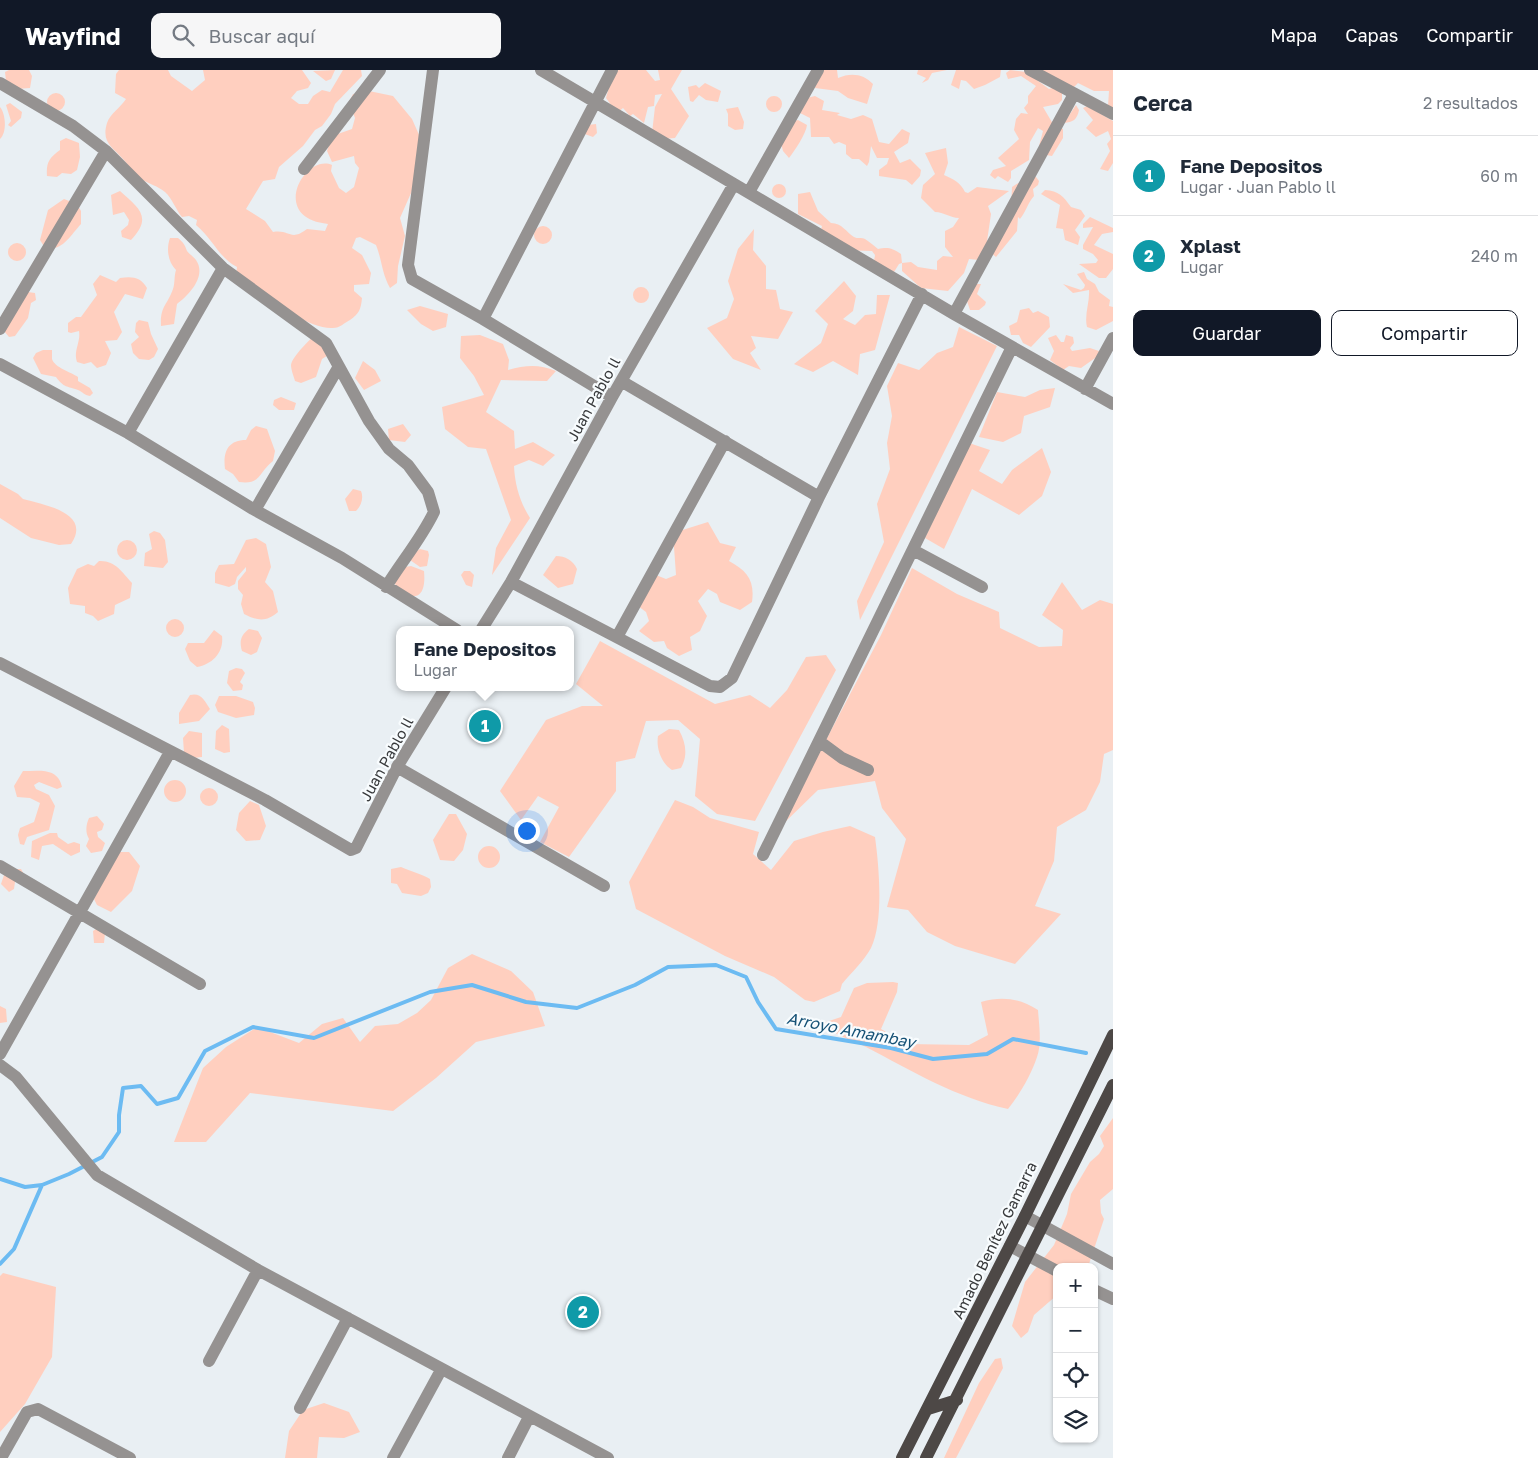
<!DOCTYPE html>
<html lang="es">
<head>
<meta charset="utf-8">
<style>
  body { margin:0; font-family:"Golos Text",sans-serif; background:#f6f6f7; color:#1f2937 }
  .controls { position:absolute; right:15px; bottom:15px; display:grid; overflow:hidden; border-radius:10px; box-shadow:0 1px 4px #0004 }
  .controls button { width:45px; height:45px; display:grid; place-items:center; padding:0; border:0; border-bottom:1px solid #e0e1e3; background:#fff; color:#1f2937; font:25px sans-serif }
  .you { position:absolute; left:526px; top:760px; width:18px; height:18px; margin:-12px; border:4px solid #fff; border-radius:50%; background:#1a73e8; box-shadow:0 0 0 8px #1a73e833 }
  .badge { display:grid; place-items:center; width:32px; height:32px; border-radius:50%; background:#111827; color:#fff; font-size:16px; font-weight:700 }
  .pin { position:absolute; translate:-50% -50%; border:2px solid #fff; box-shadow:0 1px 5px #0006 }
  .popup { position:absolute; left:396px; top:556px; width:178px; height:65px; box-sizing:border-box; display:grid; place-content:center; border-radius:10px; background:#fff; filter:drop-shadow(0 1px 4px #0005); font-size:16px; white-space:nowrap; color:#747a83 }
  .popup b { font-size:19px; color:#1f2937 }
  .popup::after { content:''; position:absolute; left:50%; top:100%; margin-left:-10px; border:10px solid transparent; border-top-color:#fff }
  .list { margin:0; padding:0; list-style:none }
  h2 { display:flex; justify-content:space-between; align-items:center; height:65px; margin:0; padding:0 20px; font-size:21px }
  h2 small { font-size:16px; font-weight:400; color:#747a83 }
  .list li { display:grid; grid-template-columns:32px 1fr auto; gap:15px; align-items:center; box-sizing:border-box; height:80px; padding:0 20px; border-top:1px solid #e0e1e3 }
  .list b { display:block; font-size:19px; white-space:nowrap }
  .list p { margin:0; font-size:16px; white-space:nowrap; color:#747a83 }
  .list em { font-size:16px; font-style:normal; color:#747a83 }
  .actions { display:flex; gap:10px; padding:15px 20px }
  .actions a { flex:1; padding:11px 0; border:1px solid #111827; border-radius:10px; text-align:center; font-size:18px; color:#111827 }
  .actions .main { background:#111827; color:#fff }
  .icon { flex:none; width:28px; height:28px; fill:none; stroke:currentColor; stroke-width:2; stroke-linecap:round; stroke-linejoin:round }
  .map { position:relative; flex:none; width:1113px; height:1388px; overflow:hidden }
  header { display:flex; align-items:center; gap:30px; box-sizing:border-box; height:70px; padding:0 25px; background:#111827; color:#fff }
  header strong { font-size:24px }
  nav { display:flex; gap:28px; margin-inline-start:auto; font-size:18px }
  .search { width:350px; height:45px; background:#f6f6f7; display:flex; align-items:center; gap:12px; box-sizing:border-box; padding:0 18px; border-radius:10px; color:#747a83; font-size:19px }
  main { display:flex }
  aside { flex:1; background:#fff }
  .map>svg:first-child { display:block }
</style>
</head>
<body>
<header>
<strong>Wayfind</strong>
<div class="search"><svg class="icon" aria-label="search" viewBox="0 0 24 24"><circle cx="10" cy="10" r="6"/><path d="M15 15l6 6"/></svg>Buscar aquí</div>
<nav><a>Mapa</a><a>Capas</a><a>Compartir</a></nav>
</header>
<main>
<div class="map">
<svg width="1113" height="1388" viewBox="0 0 1113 1388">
  <rect width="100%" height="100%" fill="#e9eff3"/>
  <path fill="#ffcfbf" d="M9 0H29L32 6 30 18 17 19 6 11 5 2Z
    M119 0H168L171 6 192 21 205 10 203 0H302L311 13 308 18 297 21 291 28 299 34H308L313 26 322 20 330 22 343 0H361L362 6 335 34 331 44 322 56 315 60 303 76 279 97 275 109 263 111 246 139 265 151 273 162C290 159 290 172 307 159L325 161 328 154C268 148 305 83 332 95L331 101 339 118 346 123 354 117 359 98 355 93 354 86 332 92 327 81 332 66 352 59 355 48 349 32 353 24 369 21 393 26 412 49 420 67 415 114 400 148 405 166 398 196 397 213 390 218C382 204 382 190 376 175L360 167 356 168 352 178 362 185 371 203 369 214 354 215V221L362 228C361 239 359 244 350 250 344 253 340 258 333 258 306 260 259 221 236 206L237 197C218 187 214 170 196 155L197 150 189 146 182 147C176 140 172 128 165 122 158 116 149 114 141 109 133 103 129 96 123 89 113 77 101 73 107 53 110 44 120 38 126 29L115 23 116 4Z
    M335 0 331 9 326 11 313 1Z
    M618 0H646L655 11 660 10 658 0H682L671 19 689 46 675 68 662 69 652 63 655 37 662 24 655 25 654 36 648 37 644 53 633 44 630 46 623 38 617 43 606 28 612 6Z
    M818 0H837L838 8C851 2 864 4 873 14L867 34 848 28 838 21 815 18Z
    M918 0H947L932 3 928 10 922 13 926 8 917 4Z
    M956 0H1001L1000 7 985 15 974 19 966 11 961 10 959 19 951 15Z
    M1010 0 1026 2 1049 19 1055 17 1062 22V30L1058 34 1043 37 1053 54 1063 59V68L1052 86 1040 84 1039 76 1043 61 1038 58 1030 72 1029 90 1011 101V108L1008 112 998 106 995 109 990 105 993 100 1006 96 998 88 1019 69 1014 60 1016 49 1021 43 1028 44 1024 38 1028 33V26L1036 16 1021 6 1008 9 1006 3Z
    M1039 0H1113V39L1108 36 1109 21H1094L1078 13 1073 18Z
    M705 13 721 21 718 32 706 30 699 25 693 32 690 31 688 17 696 15 699 18Z
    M47 32a9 9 0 1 1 18 0a9 9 0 1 1-18 0Z
    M766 34a8 8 0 1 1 16 0a8 8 0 1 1-16 0Z
    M815 26 824 31 822 40 840 43 837 45 851 49 863 45 872 49 879 72 889 74 902 59 910 63 908 73 894 82 900 93 910 89 921 100 920 106 912 115 906 110 879 106V100L887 94 889 88H877L871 76 869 92 867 96 859 89H852L846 84V75L839 72 834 74 829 67H811L810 48 800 43 807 28Z
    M10 33 22 42 21 48 11 57 8 55 11 51 6 35Z
    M1076 35 1079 40C1077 50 1073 52 1064 53Z
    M1087 36 1113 51V93L1108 101 1100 99 1110 81 1107 74 1111 69 1108 61 1096 67 1086 58 1093 50 1083 38Z
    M0 37C6 44 7 63 0 69Z
    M738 37 744 52 743 59 735 60 728 56V44L726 39Z
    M798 50 807 55C806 64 795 80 789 88L783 81 781 73 791 52Z
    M596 54 597 63 593 67 582 63 588 55Z
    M66 68 79 73 80 87 77 100 71 104 62 103 57 107 47 106C46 93 49 88 60 80V71Z
    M946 78 948 93 944 105C953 109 960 112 965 122L968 123 977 117 1009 121 988 136 991 144 985 185 979 190 969 189 964 203 948 221 921 218 902 201V193L899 194 894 202 874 191 875 185 872 181 842 180 821 160 822 156 798 144V124L810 122 818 141 831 153C842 153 846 162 854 167 857 169 862 167 865 169 870 172 874 176 878 179 888 177 892 178 901 184L902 193 911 192 918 197 937 200V191L943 186 953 187 945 177V161L953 157 959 148C950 148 944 142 935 142L921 128 923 115 935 104 925 83Z
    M1029 106 1036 107 1039 111 1038 115 1033 119 1034 126C1027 134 1026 142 1020 149L1018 147 1017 161 996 187 988 180 1011 139 1012 117Z
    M772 121a7 7 0 1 1 14 0a7 7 0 1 1-14 0Z
    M1045 120C1059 121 1063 126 1071 137L1081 140 1085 146 1075 160 1080 167 1078 175 1065 170 1063 159 1056 158 1060 135 1041 124Z
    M120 121C137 137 154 146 131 170L122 167 121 161 128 155 129 150 124 142 113 145 111 125Z
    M64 129 77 134 81 141V154C70 166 62 182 45 178L40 170 48 140Z
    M1090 147 1113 158V162L1102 164 1094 175 1113 184V199L1106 208H1099L1079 194 1096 193 1098 190 1093 184 1083 179V175L1093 157 1083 158V154Z
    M534 165a9 9 0 1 1 18 0a9 9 0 1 1-18 0Z
    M754 159 753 180 766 196V219L776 220 780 239 793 242 778 269 751 266 756 278 750 283 761 300 733 289 707 258 727 248 734 229 728 211 738 179Z
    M170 168H178C183 172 185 175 187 181 189 184 193 186 196 190 207 206 189 225 177 234L174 254 161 256C160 236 167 236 173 219 175 214 174 206 176 200 168 192 166 179 170 168Z
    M8 182a9 9 0 1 1 18 0a9 9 0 1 1-18 0Z
    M1084 202 1087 209 1095 214 1099 222 1110 230 1109 236 1113 237V251L1096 260 1087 257C1084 245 1090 232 1089 220L1073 223 1063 214 1081 220 1084 218 1085 215 1077 204Z
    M100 205 116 212 120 208C132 206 141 207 147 218L143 229 125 224 114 242 122 262 117 270 105 271 111 283 106 295 97 298 91 292 84 294 77 292C73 281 81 272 79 261L71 263 68 262V253L76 247H81L97 225 93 214Z
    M844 211 856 226 853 241 843 249 855 255 865 245 876 244 877 225H890L875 280 860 284 858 305 833 291 813 302 794 294 821 273 828 254 815 241Z
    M976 214H981L977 224 986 232 985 235 979 240H970L965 225Z
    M633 225a8 8 0 1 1 16 0a8 8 0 1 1-16 0Z
    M28 222 35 223 36 230 31 233 28 248 15 266 9 267 4 261 2 244Z
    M420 236 448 244 446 257 433 261 421 254 407 240Z
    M1029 238 1033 243 1038 241 1049 247 1050 257 1031 277 1023 273 1019 265H1011L1009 256 1017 252 1020 240Z
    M139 250 148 252 151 264 158 279 154 287 149 290 139 289 133 283 131 274 139 267 135 262 136 253Z
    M959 257 997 276 860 550 857 531 884 472 877 434 890 399 887 373 892 346 887 316 898 293 919 300 937 283 953 277Z
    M317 263 330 284 322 289 316 307 301 313 295 311C294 307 291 300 291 295 292 287 310 269 317 263Z
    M480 265 503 274 509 290 508 300C526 295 539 294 556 301L547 311 501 310 486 342 514 361 515 379 533 372 555 385 543 396 529 390 514 396C515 416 520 432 530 448L492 505 496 478 511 450 486 379 468 377 445 359 442 337 484 325 474 306 460 288 461 266Z
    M1056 265 1061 272H1064L1066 265 1073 267 1074 273 1070 278 1072 281 1090 278 1099 281 1098 286 1081 298 1069 296 1063 300 1050 290 1054 281 1048 268Z
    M43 280H52C52 283 52 286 52 289 55 298 71 302 78 307V311L90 318 93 323 90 326C84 325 83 322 78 320 67 316 64 318 56 307L41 304 33 288 36 283Z
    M363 291 375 300 381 311 364 320 355 308Z
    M1055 318 1050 337 1024 346 1021 363 1003 372 979 367 997 322 1025 327 1040 320Z
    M281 327 296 333 294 340H279L273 335 274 330Z
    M403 354 411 365 405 372 389 370 388 359Z
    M256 356 267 359 275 381 273 391C258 403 261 415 239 412L233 404 225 399C223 383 227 370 246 370L251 360Z
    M969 373 990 380 979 401 1002 414 1012 400 1042 378 1051 402 1042 426 1019 445 972 419 944 479 925 468Z
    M0 414 18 424 23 429C45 435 92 443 71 474L59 475 31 468 0 448Z
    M353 419 361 421C364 428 361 436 356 441H349L345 429Z
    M708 452 720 473 736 477 729 491C747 501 755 510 752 532L740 540 720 532 717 524 708 519 698 531 707 546 700 561 690 567 692 580 679 586 667 578 664 571 654 572 639 561 649 551 646 542 638 536 656 505 666 509 676 505 673 463Z
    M154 461 160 463 165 470 168 492 163 498 144 496 145 483 152 479 149 464Z
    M256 468 266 474 271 497 265 512 273 521 278 542C267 552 257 551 244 544L241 534 243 525 238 519V511L246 501V497L237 507 235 514 229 517 215 513V503L219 495 234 494 246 470Z
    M117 480a10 10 0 1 1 20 0a10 10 0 1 1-20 0Z
    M420 479 428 481 429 485 427 496 420 497 410 490 412 484Z
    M556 486C565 486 573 490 577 499L573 514 558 518 543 505Z
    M99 491C115 490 122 502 132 513L130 528 115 535 114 544 98 551 93 546 85 543V536L70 534 68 518 77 499 88 494 94 496Z
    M411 496 424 501C425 511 425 531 408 525 403 523 397 516 393 512L399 498Z
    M912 498 957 524 999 542 1000 558 1039 577 1062 576 1063 560 1042 545 1062 512 1082 540 1100 530 1113 534V680L1104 684 1100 712 1086 740 1057 757 1054 791 1035 836 1061 844 1015 894 955 876 927 862 908 840 887 837 906 769 882 738 875 711 818 720 781 756 881 565Z
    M464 501H470L474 505 472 517 466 515 461 505Z
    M166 558a9 9 0 1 1 18 0a9 9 0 1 1-18 0Z
    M249 559 258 561 262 568 257 582 251 585 242 581C239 571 241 565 249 559Z
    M214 560 222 566C224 582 213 594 197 597L190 591 185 579 188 573H204Z
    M600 571 715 634 750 625 770 638 787 620 806 587 826 585 836 600 755 751 717 744 695 726 700 669 678 650 646 651 635 688 616 692V721L569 787 540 772 559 737 538 726 521 750 500 721 546 650 582 636H603L576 614Z
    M236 598 242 599 245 603 240 612 243 615 242 620 233 621 227 613 229 601Z
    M190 625C201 622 205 631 210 639L199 651 179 654V643Z
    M219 626H236L253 632 255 638 254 645 236 648 218 642 215 635Z
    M222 655 229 659 230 682 224 683 215 679 216 661Z
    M669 659 679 660C686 673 688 685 681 698L672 700C661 693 656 678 658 666Z
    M189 661 202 663V687L193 688 184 683 183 668Z
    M23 701C39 701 58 697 62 717L57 719 39 712 34 715 36 719 49 725 55 736 49 760 27 767 24 775 20 774 18 765 20 758 34 752 40 733 30 728 17 727 14 716Z
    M164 721a11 11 0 1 1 22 0a11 11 0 1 1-22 0Z
    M200 727a9 9 0 1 1 18 0a9 9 0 1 1-18 0Z
    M675 730 693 737 710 748 759 762 753 784 771 800 794 771 823 762 850 756 875 767C879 796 884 851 871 878 864 891 851 903 842 914L840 921 814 932 805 930 774 907 725 886 636 839 629 812Z
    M250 731 259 735 266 756 260 770 246 771 236 760 239 743Z
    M449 744H456L467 764 463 780 454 791 440 790 433 770Z
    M97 746 104 754 102 760 97 762 98 767 105 773 102 781 91 783 86 776 89 769C85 762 86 755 89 748Z
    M50 763H57L58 767 68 774 74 772 80 774V782L71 786 53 774 42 776 39 790 31 787 32 771Z
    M478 787a11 11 0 1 1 22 0a11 11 0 1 1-22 0Z
    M119 782H129L140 796 132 821 111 842 97 835 94 829Z
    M401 797C410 801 424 805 430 809L431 817 428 823 421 826 402 823 397 814 391 813V799Z
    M12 799H21L25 806 20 812H15L14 819 9 822 1 814 5 802Z
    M99 857 105 863 104 873H94L93 861Z
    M472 884 511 901 533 922 545 956 476 972 436 1008 393 1041 250 1023 206 1072H174L203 998 226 977 257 957 299 973 322 954 343 948 360 972 375 956 398 954 417 943 431 930 448 898Z
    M893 912 898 913 897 922 881 959 907 974 969 975 988 965 981 932C1002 926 1019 928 1038 940 1039 955 1042 973 1037 987 1031 1005 1020 1024 1008 1039 957 1028 912 1001 866 977 849 968 838 968 823 953L841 947 854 918 867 913Z
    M0 936 6 939 7 952 0 953Z
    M1113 1048V1119L1100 1130 1101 1143 1104 1149 1088 1197H1057V1225L1034 1245 1028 1262 1021 1268 1012 1256 1025 1212 1054 1175 1067 1144 1071 1124 1090 1092 1099 1084 1104 1076 1100 1066Z
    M3 1203 56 1217 52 1287 25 1334 0 1362V1206Z
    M1001 1288 1003 1298 956 1388H944L979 1313 995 1289Z
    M324 1333 349 1342 360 1362 344 1368 319 1367 317 1388H285L289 1361 303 1340Z"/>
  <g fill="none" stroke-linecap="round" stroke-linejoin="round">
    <path stroke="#6cbbf2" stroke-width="4" d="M0 1109 25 1117 42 1115
      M0 1194 14 1179 42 1115 69 1104 102 1087 119 1062V1045L123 1018 141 1016 157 1034 178 1028 205 981 253 957 314 968 430 922 472 915 526 932 577 938 635 915 668 897 716 895 746 907 758 932 776 959 891 978 933 989 987 984 1013 969 1086 983"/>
    <path stroke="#959291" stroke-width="12" d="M433 0 408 195 412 209 483 249 612 327
      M541 0 954 244 1113 334
      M1030 0 1113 44
      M0 13 73 56 106 81 223 198 326 273 369 351 389 379 408 395 428 422 434 442C421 469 402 491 386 517
      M304 99 380 0
      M749 122 818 0
      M954 244 1074 24
      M483 249 612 0
      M0 259 106 81
      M0 294 128 363 253 439 342 488 457 560
      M621 311 819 427
      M1085 319 1113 268
      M128 363 223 198
      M255 440 338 298
      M913 480 982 517
      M511 512 710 616 720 617 732 608 819 427 922 224
      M481 560 511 512 612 327 734 114
      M617 567 725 371
      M0 593 265 730 351 780 356 778 397 697 446 617
      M819 671 1012 277
      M397 697 604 816
      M763 785 819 671 842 688 868 700
      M0 796 200 914
      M0 984 170 682
      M0 995 16 1007 97 1105 258 1200 608 1388
      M1025 1146 1113 1194
      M1010 1176 1057 1201
      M1094 1220 1113 1229
      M209 1291 258 1200
      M300 1338 348 1248
      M1 1388 27 1342 38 1339 130 1388
      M393 1388 441 1300
      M508 1388 529 1347"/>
    <path stroke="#4d4846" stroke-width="12" d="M928 1339 957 1330
      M902 1388 1025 1146 1113 965
      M926 1388 1113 1015"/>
  </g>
  <g text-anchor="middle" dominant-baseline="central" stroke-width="4.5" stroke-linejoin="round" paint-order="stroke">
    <g font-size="15" fill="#383a3c" stroke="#f8fcfe">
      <text transform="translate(593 329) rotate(-61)">Juan Pablo ll</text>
      <text transform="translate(386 689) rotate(-61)">Juan Pablo ll</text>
      <text transform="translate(994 1170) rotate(-64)">Amado Benítez Gamarra</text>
    </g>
    <g font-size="16" font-style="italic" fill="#165276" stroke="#f8fcfe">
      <text transform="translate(851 960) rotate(11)">Arroyo Amambay</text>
    </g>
  </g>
</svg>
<div class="controls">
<button>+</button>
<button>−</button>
<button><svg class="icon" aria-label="locate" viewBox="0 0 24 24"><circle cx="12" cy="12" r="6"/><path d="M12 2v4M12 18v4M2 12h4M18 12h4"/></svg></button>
<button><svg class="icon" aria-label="layers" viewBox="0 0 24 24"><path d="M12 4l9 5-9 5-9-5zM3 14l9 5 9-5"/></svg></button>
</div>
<div class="you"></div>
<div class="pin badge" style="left:485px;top:656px;background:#0f9aa8">1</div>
<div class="popup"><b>Fane Depositos</b>Lugar</div>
<div class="pin badge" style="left:583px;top:1242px;background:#0f9aa8">2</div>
</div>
<aside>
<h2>Cerca<small>2 resultados</small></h2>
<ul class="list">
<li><span class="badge" style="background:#0f9aa8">1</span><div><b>Fane Depositos</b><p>Lugar · Juan Pablo ll</p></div><em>60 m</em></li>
<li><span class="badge" style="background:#0f9aa8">2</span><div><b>Xplast</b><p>Lugar</p></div><em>240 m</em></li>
</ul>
<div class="actions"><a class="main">Guardar</a><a>Compartir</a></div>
</aside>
</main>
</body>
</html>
